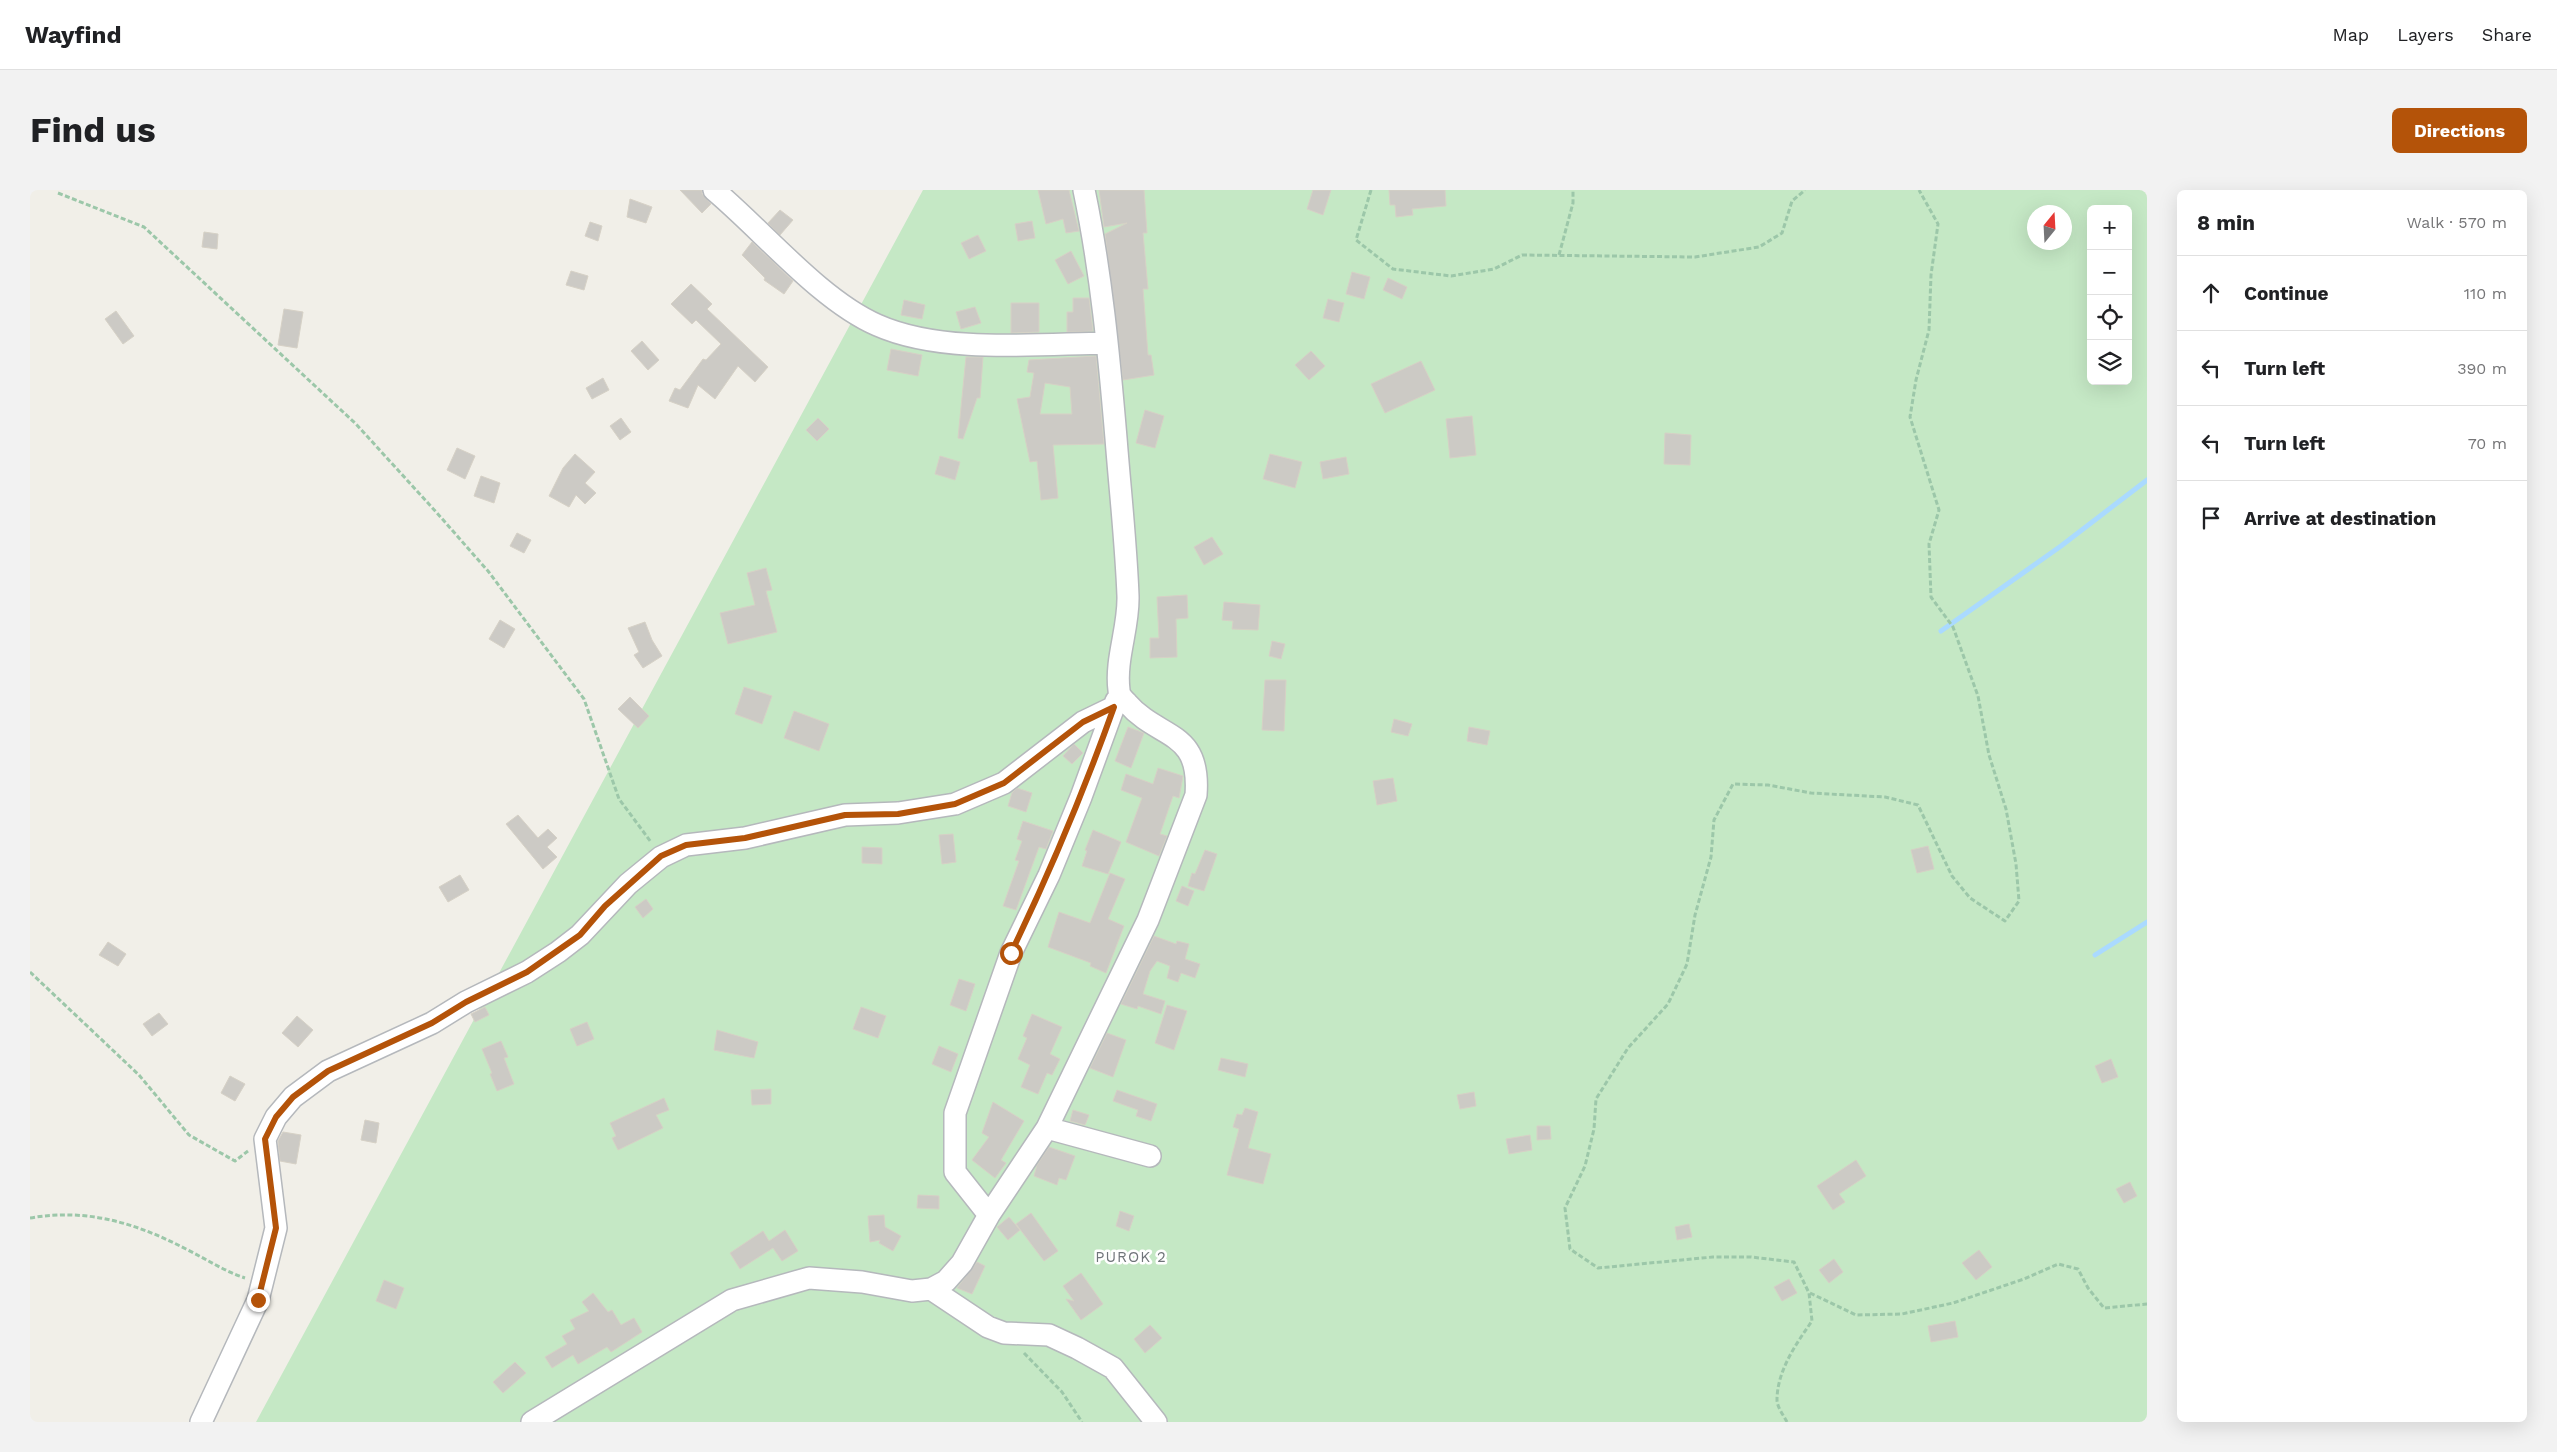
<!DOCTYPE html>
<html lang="en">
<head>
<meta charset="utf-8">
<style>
  body { margin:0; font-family:"Work Sans",sans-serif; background:#f2f2f2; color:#202124 }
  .controls { position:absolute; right:15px; top:15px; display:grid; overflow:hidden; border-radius:8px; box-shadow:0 5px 20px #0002 }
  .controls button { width:45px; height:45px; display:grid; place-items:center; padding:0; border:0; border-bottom:1px solid #e0e0e0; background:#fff; color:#202124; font:25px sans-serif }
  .compass { position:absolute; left:1997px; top:15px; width:45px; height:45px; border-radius:50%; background:#fff; box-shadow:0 5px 20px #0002; rotate:18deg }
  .stop { position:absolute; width:15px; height:15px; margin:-11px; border:4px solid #b45309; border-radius:50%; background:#fff }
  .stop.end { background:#b45309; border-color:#fff; box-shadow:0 1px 5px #0008 }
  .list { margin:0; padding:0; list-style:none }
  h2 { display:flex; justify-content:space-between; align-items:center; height:65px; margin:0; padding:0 20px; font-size:21px }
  h2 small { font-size:16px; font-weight:400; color:#757577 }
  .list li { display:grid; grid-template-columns:32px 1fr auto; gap:15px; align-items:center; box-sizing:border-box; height:75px; padding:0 20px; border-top:1px solid #e0e0e0 }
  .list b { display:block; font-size:19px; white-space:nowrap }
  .list em { font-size:16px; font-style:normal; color:#757577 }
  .icon { flex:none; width:28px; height:28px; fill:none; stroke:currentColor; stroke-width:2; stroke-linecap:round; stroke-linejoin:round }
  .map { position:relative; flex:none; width:2117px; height:1232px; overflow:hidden; border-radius:8px }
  header { display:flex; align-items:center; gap:30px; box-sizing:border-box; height:70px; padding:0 25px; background:#fff; border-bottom:1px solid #e0e0e0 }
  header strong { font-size:24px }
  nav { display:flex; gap:28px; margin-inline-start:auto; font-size:18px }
  .intro { display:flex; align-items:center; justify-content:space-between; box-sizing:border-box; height:120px; padding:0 30px }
  h1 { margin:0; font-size:35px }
  .button { padding:12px 22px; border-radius:8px; background:#b45309; color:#fff; font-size:18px; font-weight:700 }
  main { display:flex; gap:30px; padding:0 30px }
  aside { flex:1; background:#fff; border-radius:8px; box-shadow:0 5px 20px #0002 }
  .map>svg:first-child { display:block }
</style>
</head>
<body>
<header>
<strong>Wayfind</strong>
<nav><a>Map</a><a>Layers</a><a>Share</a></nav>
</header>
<div class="intro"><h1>Find us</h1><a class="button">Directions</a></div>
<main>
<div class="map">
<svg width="2117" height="1232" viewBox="0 0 2117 1232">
  <rect width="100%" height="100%" fill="#f1efe8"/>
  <path fill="#c5e8c5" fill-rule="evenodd" d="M893 0H2117V1232H226ZM2061 19H2098V191H2061ZM2004 22H2034V52H2004Z"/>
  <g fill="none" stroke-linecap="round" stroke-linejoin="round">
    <path stroke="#aadaff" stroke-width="5" d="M1911 441 2031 356 2117 290
      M2065 765 2117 732"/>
  </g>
  <path fill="#cccac5" stroke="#d6d1c6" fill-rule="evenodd" d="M650 0H672V4L681 14 672 23Z
    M1008 0H1039L1049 41 1036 43 1033 29 1016 34Z
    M1069 0H1114L1117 43H1113L1118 99H1113L1118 165H1121L1124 185 1093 190 1075 44 1097 33 1074 37Z
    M1283 0H1301L1293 25 1277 19Z
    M1359 0H1415L1416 16 1382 19 1383 25 1366 27 1365 15H1360Z
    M600 9 622 17 616 33 597 27Z
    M750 20 763 30 750 45 738 33Z
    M1002 31 1005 48 988 51 985 34Z
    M560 32 572 36 568 51 555 46Z
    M174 42 188 44 187 59 172 57Z
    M948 45 956 61 939 69 931 53Z
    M722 52 763 91 754 104 734 90 735 88 712 65Z
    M1041 61 1054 86 1038 94 1025 70Z
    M541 81 558 86 554 100 536 95Z
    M1322 82 1340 87 1334 109 1316 104Z
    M1358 88 1377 97 1372 109 1353 100Z
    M661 94 682 114 677 119 738 177 725 192 708 176 685 209 668 195 658 218 639 211 645 198 650 200 673 169 676 170 691 154 666 130 662 134 641 114Z
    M1043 108H1059L1063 141 1037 142V122H1043Z
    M1298 109 1314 113 1309 132 1293 128Z
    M874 110 895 115 892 129 871 125Z
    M981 113H1009V142L981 143Z
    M945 117 951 133 931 139 926 122Z
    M254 119 273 122 267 158 248 155Z
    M86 121 104 146 93 154 75 129Z
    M612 151 629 170 618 180 601 161Z
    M861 159 892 165 888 186 857 180Z
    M1281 161 1295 176 1279 190 1265 175Z
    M1066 166 1074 254 1023 255 1028 308 1011 310 1007 271 1000 272 987 209 1000 207 1004 183 997 182 999 170ZM1015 193 1040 197 1042 224H1010Z
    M936 167H953L950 208H947L933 249 928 248Z
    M1391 171 1405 200 1355 223 1341 194Z
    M573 188 579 200 562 209 556 198Z
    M1115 220 1134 226 1125 258 1106 253Z
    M1442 226 1446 265 1420 268 1416 229Z
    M591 228 601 242 590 250 580 236Z
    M788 228 799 239 787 251 776 240Z
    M1635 243 1661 245 1660 275 1634 274Z
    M427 258 445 266 435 289 417 280Z
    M545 264 565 282 555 293 566 303 555 314 546 305 539 317 519 306 533 278Z
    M1240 264 1272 272 1265 298 1233 289Z
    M910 266 930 272 925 290 905 284Z
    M1316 267 1319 284 1293 289 1290 272Z
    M451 286 470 293 464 313 444 306Z
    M487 343 501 350 494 363 480 356Z
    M1182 347 1193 364 1174 375 1164 357Z
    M736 378 742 400 736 401 747 442 698 454 690 423 725 415 717 383Z
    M1157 405 1158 428 1146 429 1147 467 1120 468V448H1129L1127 407Z
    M1194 412 1230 415 1228 440 1202 439 1203 431 1192 430Z
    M470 430 485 439 474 458 459 449Z
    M615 432 622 450 632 466 613 478 604 465 609 462 598 438Z
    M1242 451 1255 454 1251 469 1239 466Z
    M1235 490H1256L1254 541 1232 540Z
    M714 497 742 506 732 534 705 524Z
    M600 507 619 526 608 538 588 519Z
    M764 521 799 534 789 561 754 548Z
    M1364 529 1382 534 1378 546 1361 542Z
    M1098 537 1114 543 1101 578 1085 571Z
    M1439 537 1460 541 1457 555 1437 551Z
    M1044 554 1053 563 1042 574 1033 566Z
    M1128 578 1153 586 1149 608 1143 606 1130 644 1137 646 1129 666 1096 652 1112 608 1091 600 1096 584 1123 594Z
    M1363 588 1367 611 1347 615 1343 591Z
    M987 598 1002 603 996 622 978 616 982 603Z
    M488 625 508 648 518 639 527 648 517 657 527 667 513 679 476 634Z
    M993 631 1023 641 1016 659 1009 657 986 720 973 716 989 671 985 670 992 651 987 649Z
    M1063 640 1091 652 1078 684 1052 676 1057 661 1055 660Z
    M923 644 926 672 912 674 909 645Z
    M1898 656 1904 679 1887 683 1881 660Z
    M832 657 852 658V674L832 673Z
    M1175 660 1187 664 1174 701 1158 696 1162 683 1165 684Z
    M1080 683 1095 689 1078 729 1094 736 1076 783 1060 776 1061 773 1018 757 1029 722 1060 733Z
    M430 685 439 700 418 712 409 697Z
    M1152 696 1164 701 1158 716 1146 711Z
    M616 709 623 719 613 728 605 717Z
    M1124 746 1146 754 1147 751 1159 754 1155 769 1170 774 1165 788 1151 783 1148 792 1137 788 1140 776 1127 771 1120 781 1113 804 1135 811 1131 824 1108 816 1107 819 1091 814Z
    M78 752 96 764 88 776 69 765Z
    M929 789 945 794 936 821 920 815Z
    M1137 815 1157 821 1144 860 1125 853Z
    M455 817 459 825 445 832 441 824Z
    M831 817 856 826 848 848 823 839Z
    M129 823 138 834 122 846 113 834Z
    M1002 824 1032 837 1020 864 1030 869 1022 885 1017 883 1008 904 991 897 1000 875 988 869 997 848 993 846Z
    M267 826 283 840 268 857 252 843Z
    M557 832 564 849 547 856 540 839Z
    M687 840 728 852 724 868 684 860Z
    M1077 843 1096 850 1083 887 1060 878Z
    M471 851 478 867 474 868 484 894 467 901 460 884 462 883 452 859Z
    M909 856 928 864 921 882 902 874Z
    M1191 868 1218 874 1215 887 1188 880Z
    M2081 869 2088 887 2072 893 2065 876Z
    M200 886 215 894 205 911 191 903Z
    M741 899V914L722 915 721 900Z
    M1087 900 1127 914 1121 931 1106 926 1108 920 1083 911Z
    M1444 902 1446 916 1430 919 1427 905Z
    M634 908 639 920 626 925 633 938 588 960 582 948 586 946 580 933Z
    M963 912 994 931 971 970 976 973 965 988 942 970 959 947 952 943Z
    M1215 918 1228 922 1218 958 1241 964 1233 994 1197 985 1209 939 1203 937 1207 924 1212 925Z
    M1043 920 1059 925 1055 935 1040 931Z
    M335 930 349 933 346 953 331 950Z
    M1507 936H1520L1521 949 1507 950Z
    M253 942 271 945 266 974 250 971 248 951Z
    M1500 945 1502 960 1479 964 1476 949Z
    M1019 957 1045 966 1036 990 1029 988 1027 995 1004 986 1007 975Z
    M1826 970 1836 986 1809 1004 1815 1012 1803 1020 1787 996Z
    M2100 992 2107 1006 2094 1013 2086 999Z
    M888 1005 909 1006V1019L887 1018Z
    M1090 1021 1104 1026 1099 1041 1086 1036Z
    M1001 1023 1028 1061 1014 1071 986 1034Z
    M854 1025 855 1037 871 1046 863 1061 849 1053 850 1050 840 1052 838 1026Z
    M979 1027 990 1040 978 1050 967 1037Z
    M1659 1034 1662 1047 1647 1050 1645 1037Z
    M755 1040 768 1061 752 1071 743 1058 710 1079 700 1063 733 1041 739 1051Z
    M1949 1060 1962 1077 1946 1090 1932 1073Z
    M1804 1069 1813 1082 1799 1093 1789 1080Z
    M947 1072 955 1076 942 1104 927 1098Z
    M1051 1083 1073 1114 1051 1130 1036 1109 1044 1111 1033 1096Z
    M1759 1089 1767 1103 1752 1111 1744 1097Z
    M354 1090 374 1098 366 1119 346 1111Z
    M563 1103 578 1122 582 1120 591 1135 604 1128 612 1142 581 1162 577 1157 548 1174 543 1165 522 1178 515 1167 537 1154 532 1146 545 1139 540 1130 559 1121 552 1112Z
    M1925 1131 1928 1147 1901 1152 1898 1136Z
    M1120 1135 1132 1148 1115 1163 1104 1149Z
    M485 1172 496 1183 473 1203 463 1192Z"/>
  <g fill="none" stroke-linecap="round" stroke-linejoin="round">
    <defs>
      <path id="minor" d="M684 0C733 41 790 110 847 135 912 164 1006 154 1077 153
        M1017 938 1120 966
        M959 1025 925 982V923L981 763 1019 685 1051 607 1086 511
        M901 1099 958 1137 974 1143 1019 1145 1047 1158 1083 1178 1126 1232
        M171 1232 228 1110 246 1038 235 949 246 927 263 907 298 881 402 833 436 812 497 782 528 762 550 745 598 694 631 667 656 655 715 648 815 625 868 623 925 614 974 593 1053 532 1084 517
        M502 1232 702 1110 779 1088 832 1092 882 1101 901 1099 916 1091 932 1073 959 1025 1017 938 1118 730 1166 605C1171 539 1129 550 1097 513 1093 509 1089 505 1089 500 1085 469 1099 438 1098 406 1096 353 1090 300 1086 248 1079 165 1071 81 1054 0"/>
    </defs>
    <use href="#minor" stroke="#b5b8bc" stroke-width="24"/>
    <path stroke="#9cc7a9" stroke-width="3" stroke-dasharray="5 2.5" stroke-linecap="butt" d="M1341 0 1326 50 1363 79 1421 86 1464 79 1492 65 1665 67 1729 57 1752 43 1762 11 1775 0
      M28 3 114 37 326 234 407 323 458 381 554 509 589 609 621 652
      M1529 65 1543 13V0
      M0 782 109 885 159 945 205 971 218 961
      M0 1028C57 1018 106 1033 156 1059 176 1069 194 1081 215 1088
      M1780 1103 1826 1125 1872 1124 1923 1113 1994 1089 2028 1074 2048 1079 2058 1098 2074 1118 2117 1114
      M994 1163 1032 1202 1052 1232
      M1757 1232C1754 1226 1747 1217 1747 1210 1747 1181 1766 1154 1782 1131L1779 1103 1764 1072 1721 1067H1683L1568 1078 1540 1059 1535 1018 1555 976 1564 939 1566 909 1598 858 1638 814 1657 774 1665 725 1681 667 1684 630 1703 594 1738 595 1781 603 1855 607 1888 615 1922 686 1940 708 1975 731 1989 711 1986 674 1976 619 1959 565 1948 506 1923 437 1901 407 1899 354 1909 320 1880 227 1886 190 1899 140 1901 85 1908 34 1889 0"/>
    <use href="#minor" stroke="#fff" stroke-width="21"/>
  </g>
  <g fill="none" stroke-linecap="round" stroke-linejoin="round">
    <path stroke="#b45309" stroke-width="6" d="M228 1110 246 1038 235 949 246 927 263 907 298 881 402 833 436 812 497 782 550 745 575 716 631 666 656 655 715 648 815 625 868 624 925 614 974 593 1053 532 1084 517C1054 601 1020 682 981 763"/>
  </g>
  <g text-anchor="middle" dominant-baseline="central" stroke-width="5" stroke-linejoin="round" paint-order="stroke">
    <g font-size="15" letter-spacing="1" fill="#70757a" stroke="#fff">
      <text x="1101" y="1067">PUROK 2</text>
    </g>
  </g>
</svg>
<div class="controls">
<button>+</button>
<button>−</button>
<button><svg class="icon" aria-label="locate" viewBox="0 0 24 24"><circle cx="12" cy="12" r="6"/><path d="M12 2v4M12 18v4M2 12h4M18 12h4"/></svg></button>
<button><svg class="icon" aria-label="layers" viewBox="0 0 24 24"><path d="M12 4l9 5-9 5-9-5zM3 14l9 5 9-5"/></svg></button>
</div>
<svg class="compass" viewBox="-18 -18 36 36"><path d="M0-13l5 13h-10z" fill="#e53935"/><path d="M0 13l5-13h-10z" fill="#757577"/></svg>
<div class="stop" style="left:981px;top:763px"></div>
<div class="stop end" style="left:228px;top:1110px"></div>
</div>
<aside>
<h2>8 min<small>Walk · 570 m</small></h2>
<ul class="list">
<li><svg class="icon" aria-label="ahead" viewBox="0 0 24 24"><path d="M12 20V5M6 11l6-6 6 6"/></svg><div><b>Continue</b></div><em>110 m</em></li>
<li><svg class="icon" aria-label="left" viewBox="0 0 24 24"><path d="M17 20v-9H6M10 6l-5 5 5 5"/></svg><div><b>Turn left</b></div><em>390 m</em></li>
<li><svg class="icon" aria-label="left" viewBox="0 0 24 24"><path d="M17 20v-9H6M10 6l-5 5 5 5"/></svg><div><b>Turn left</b></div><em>70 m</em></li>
<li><svg class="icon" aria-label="arrive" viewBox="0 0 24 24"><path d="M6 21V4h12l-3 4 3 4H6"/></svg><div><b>Arrive at destination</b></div></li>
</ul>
</aside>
</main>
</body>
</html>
